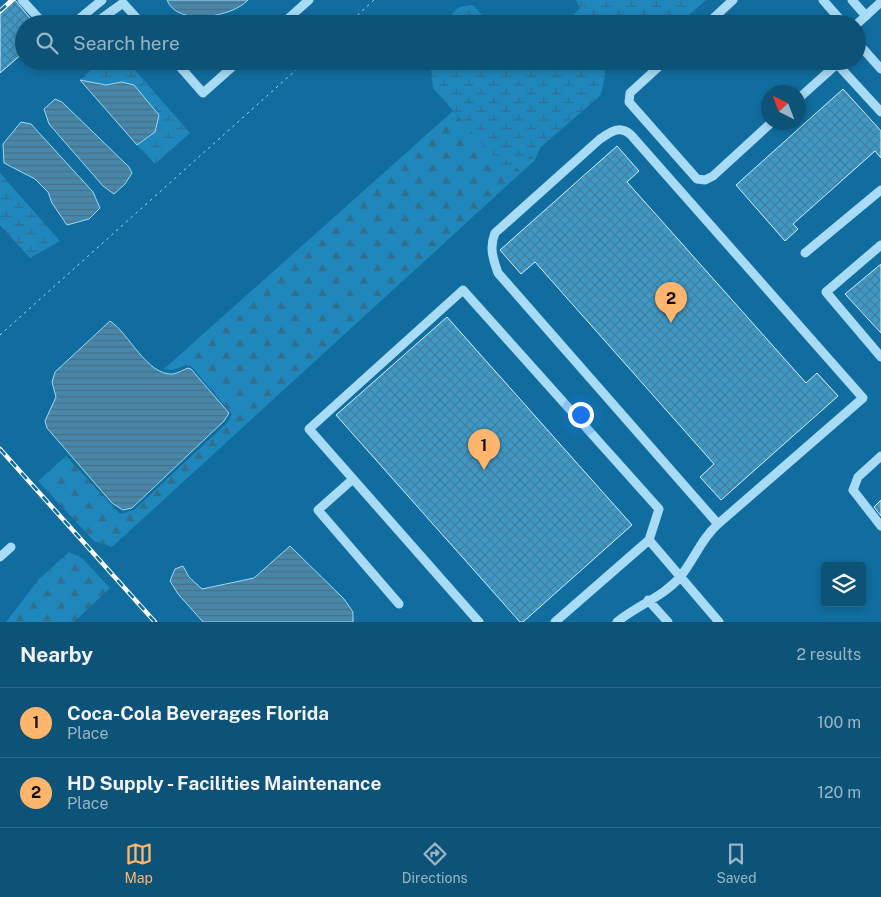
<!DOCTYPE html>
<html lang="en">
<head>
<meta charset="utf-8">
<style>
  body { margin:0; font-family:"Public Sans",sans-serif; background:#16587c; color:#f1f3f6 }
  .controls { position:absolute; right:15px; bottom:15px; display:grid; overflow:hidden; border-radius:5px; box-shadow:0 2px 8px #0003 }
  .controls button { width:45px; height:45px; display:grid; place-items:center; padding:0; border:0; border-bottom:1px solid #2d6989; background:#0d5277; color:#f1f3f6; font:25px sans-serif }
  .compass { position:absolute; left:761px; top:85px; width:45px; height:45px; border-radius:50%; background:#0d5277; box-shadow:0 2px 8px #0003; rotate:318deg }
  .you { position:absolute; left:580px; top:414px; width:18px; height:18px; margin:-12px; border:4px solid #fff; border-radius:50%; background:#1a73e8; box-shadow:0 0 0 8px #1a73e833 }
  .badge { display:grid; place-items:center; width:32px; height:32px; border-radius:50%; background:#ffb56c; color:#111; font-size:16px; font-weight:700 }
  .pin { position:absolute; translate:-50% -41px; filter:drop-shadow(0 1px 2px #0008) }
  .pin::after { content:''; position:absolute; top:26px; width:18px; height:15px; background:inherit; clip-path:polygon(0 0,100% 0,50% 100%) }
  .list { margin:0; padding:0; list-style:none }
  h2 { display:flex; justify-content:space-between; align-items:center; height:65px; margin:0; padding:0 20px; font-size:21px }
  h2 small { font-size:16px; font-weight:400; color:#9ab6c6 }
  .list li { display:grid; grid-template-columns:32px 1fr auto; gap:15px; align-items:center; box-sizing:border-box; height:70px; padding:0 20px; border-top:1px solid #2d6989 }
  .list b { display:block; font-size:19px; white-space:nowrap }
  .list p { margin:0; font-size:16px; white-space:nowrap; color:#9ab6c6 }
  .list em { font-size:16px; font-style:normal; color:#9ab6c6 }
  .icon { flex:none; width:28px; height:28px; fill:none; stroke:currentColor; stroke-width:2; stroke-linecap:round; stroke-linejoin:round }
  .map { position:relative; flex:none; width:881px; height:622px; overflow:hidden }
  .search { position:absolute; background:#0d5277; box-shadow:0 2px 8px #0003; left:15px; right:15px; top:15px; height:55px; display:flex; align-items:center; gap:12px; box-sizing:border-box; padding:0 18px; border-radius:28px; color:#9ab6c6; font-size:19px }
  .sheet { height:205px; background:#0d5277 }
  nav { display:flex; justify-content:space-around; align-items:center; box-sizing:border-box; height:70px; border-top:1px solid #2d6989; background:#0d5277; font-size:14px; color:#9ab6c6 }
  nav a { display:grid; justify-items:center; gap:2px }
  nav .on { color:#ffb56c }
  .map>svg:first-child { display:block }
</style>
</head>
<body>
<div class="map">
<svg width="881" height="622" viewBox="0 0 881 622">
  <defs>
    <pattern id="forest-firs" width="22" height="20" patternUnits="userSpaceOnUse" patternTransform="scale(1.25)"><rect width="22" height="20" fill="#1f87bc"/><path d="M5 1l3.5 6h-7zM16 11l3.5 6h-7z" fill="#316f8f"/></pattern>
    <pattern id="wetland-marsh" width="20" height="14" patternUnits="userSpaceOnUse" patternTransform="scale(1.25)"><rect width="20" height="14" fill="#1f87bc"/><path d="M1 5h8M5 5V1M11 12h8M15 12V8" fill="none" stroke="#316f8f"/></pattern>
    <pattern id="water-rules" width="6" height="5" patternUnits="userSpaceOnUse" patternTransform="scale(1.25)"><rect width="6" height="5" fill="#4887a9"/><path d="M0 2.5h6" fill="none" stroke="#4a6f84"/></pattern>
    <pattern id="building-cross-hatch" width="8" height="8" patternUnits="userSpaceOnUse" patternTransform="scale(1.25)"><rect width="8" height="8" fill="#3e99c7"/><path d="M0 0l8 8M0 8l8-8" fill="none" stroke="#437e9c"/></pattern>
  </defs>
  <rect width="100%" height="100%" fill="#116d9f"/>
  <path fill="url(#forest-firs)" d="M453 111 504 168 511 172 541 146 535 160 112 547 94 541 38 481 66 456 120 514 134 510 227 423 232 414 192 367 188 365 172 370 164 369Z
    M69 552 82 558 110 588 74 622H6L39 579Z"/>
  <path fill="url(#wetland-marsh)" d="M576 0H706L679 24H565L580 8Z
    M473 5 490 24H442L459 7Z
    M100 61H127L190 133 155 164 137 145 155 132 122 82 106 85 80 80Z
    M433 61H604L605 75 601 95 512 172 504 169 433 88 431 72Z
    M0 173 60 241 30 258 0 225Z"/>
  <path fill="url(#water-rules)" stroke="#9adaf8" d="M167 0H248C233 17 177 27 167 0Z
    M80 80 106 85 122 82 134 85 159 115 155 132 137 145Z
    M55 99 62 102 129 167 132 173 125 184 114 194 103 186 49 124 44 109Z
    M21 122 31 124 93 192 100 208 89 219 67 225 52 203 48 192 35 179 4 163 3 144Z
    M110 321C128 332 147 376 173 374 178 373 183 370 188 368L191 369 229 413 224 421 132 508 123 510 112 503 47 428 45 421 56 397 52 382 55 372Z
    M290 546 344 599 353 612V622H203L178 594 170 581 175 569 183 566 189 577 202 589 254 578Z"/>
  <path fill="url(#building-cross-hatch)" stroke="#d1effe" d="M15 0 35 24H24V52L0 73V14Z
    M843 89 881 131V158L875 151 793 224 798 229 785 241 736 185Z
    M617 146 639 171 627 182 806 383 817 373 838 396 721 500 700 477 714 464 535 262 521 274 500 250Z
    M881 264V333L845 294Z
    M447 317 632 525 523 622H520L336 415Z
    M881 500V516L874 507Z"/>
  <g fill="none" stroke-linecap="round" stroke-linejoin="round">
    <path stroke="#a8dbf5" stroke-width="1" stroke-dasharray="2.5 4" stroke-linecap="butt" d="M348 24 374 0
      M0 335 306 61"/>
    <path stroke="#a8dbf5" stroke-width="9" d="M22 0 44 24
      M823 0 844 24
      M852 0 866 16
      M73 24 102 0
      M88 24 98 21 123 3 142 24
      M282 24 309 0
      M707 24 733 0
      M857 24 881 2
      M857 42 881 69
      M175 61 203 93 239 61
      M665 61 630 93 629 102 697 179 705 180 713 176 772 122
      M840 61 837 64 881 112
      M798 99 837 64
      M881 245 826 292 881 357
      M805 253 881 190
      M881 456 858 477 853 490 881 526
      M353 479 318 510 399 604
      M649 540 719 622
      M0 557 11 547
      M648 600 668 622
      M479 622 309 429 463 290 659 509 649 540 555 622
      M617 622C636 606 663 597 680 577 694 560 701 539 718 524L863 398 631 135C620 125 612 131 600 139L495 233C489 247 493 259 498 273L718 524"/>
    <defs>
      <path id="rail" d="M0 11 12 0
        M0 449 155 622"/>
    </defs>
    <use href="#rail" stroke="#fff" stroke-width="4.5"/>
    <use href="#rail" stroke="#116d9f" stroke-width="2.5" stroke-dasharray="8" stroke-linecap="butt"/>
  </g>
</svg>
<div class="controls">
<button><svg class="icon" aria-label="layers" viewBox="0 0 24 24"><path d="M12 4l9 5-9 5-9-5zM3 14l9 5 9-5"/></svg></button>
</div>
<svg class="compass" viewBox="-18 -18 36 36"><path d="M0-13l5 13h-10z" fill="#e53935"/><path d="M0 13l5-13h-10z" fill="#9ab6c6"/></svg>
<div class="you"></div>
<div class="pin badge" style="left:484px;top:470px">1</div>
<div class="pin badge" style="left:671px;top:323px">2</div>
<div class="search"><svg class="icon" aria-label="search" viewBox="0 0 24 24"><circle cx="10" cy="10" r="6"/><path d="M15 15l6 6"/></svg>Search here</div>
</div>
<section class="sheet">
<h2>Nearby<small>2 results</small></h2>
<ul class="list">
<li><span class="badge">1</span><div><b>Coca-Cola Beverages Florida</b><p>Place</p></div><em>100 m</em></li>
<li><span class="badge">2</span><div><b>HD Supply - Facilities Maintenance</b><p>Place</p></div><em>120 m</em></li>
</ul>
</section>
<nav>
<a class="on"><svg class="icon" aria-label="map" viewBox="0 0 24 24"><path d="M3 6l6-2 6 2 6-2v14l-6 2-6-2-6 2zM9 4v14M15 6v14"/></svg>Map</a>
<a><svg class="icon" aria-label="directions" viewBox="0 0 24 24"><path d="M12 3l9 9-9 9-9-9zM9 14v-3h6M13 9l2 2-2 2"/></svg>Directions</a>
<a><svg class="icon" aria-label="saved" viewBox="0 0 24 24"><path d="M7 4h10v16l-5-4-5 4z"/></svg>Saved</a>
</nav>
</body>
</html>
